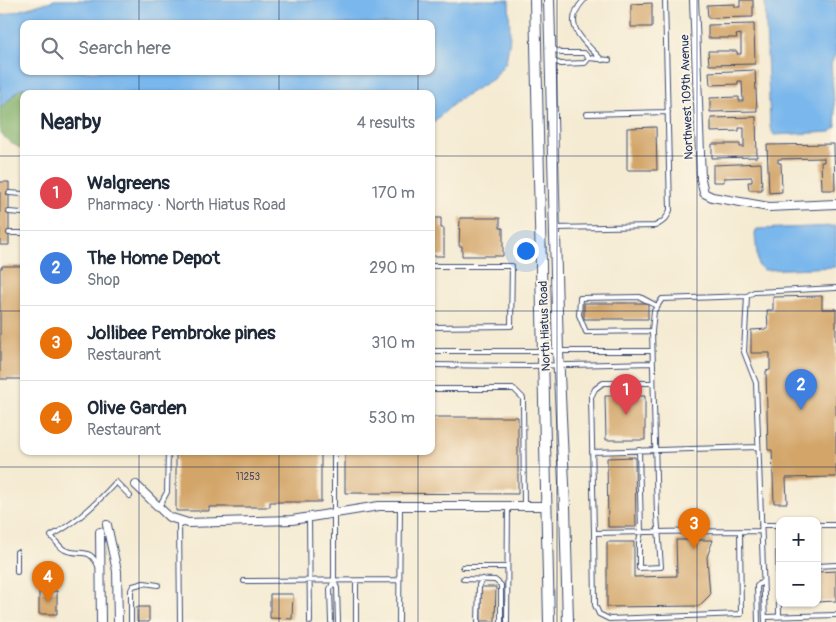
<!DOCTYPE html>
<html lang="en">
<head>
<meta charset="utf-8">
<style>
  body { margin:0; font-family:Pangolin,sans-serif; background:#f2f2f3; color:#1f2937 }
  .controls { position:absolute; right:15px; bottom:15px; display:grid; overflow:hidden; border-radius:10px; box-shadow:0 1px 4px #0004 }
  .controls button { width:45px; height:45px; display:grid; place-items:center; padding:0; border:0; border-bottom:1px solid #e0e1e3; background:#fff; color:#1f2937; font:25px sans-serif }
  .you { position:absolute; left:525px; top:250px; width:18px; height:18px; margin:-12px; border:4px solid #fff; border-radius:50%; background:#1a73e8; box-shadow:0 0 0 8px #1a73e833 }
  .badge { display:grid; place-items:center; width:32px; height:32px; border-radius:50%; background:#d1495b; color:#fff; font-size:16px; font-weight:700 }
  .pin { position:absolute; translate:-50% -41px; filter:drop-shadow(0 1px 2px #0008) }
  .pin::after { content:''; position:absolute; top:26px; width:18px; height:15px; background:inherit; clip-path:polygon(0 0,100% 0,50% 100%) }
  .list { margin:0; padding:0; list-style:none }
  h2 { display:flex; justify-content:space-between; align-items:center; height:65px; margin:0; padding:0 20px; font-size:21px }
  h2 small { font-size:16px; font-weight:400; color:#747a83 }
  .list li { display:grid; grid-template-columns:32px 1fr auto; gap:15px; align-items:center; box-sizing:border-box; height:75px; padding:0 20px; border-top:1px solid #e0e1e3 }
  .list b { display:block; font-size:19px; white-space:nowrap }
  .list p { margin:0; font-size:16px; white-space:nowrap; color:#747a83 }
  .list em { font-size:16px; font-style:normal; color:#747a83 }
  .icon { flex:none; width:28px; height:28px; fill:none; stroke:currentColor; stroke-width:2; stroke-linecap:round; stroke-linejoin:round }
  .map { position:relative; flex:none; width:836px; height:622px; overflow:hidden }
  .search { position:absolute; background:#fff; box-shadow:0 1px 4px #0004; left:20px; top:20px; width:415px; height:55px; display:flex; align-items:center; gap:12px; box-sizing:border-box; padding:0 18px; border-radius:10px; color:#747a83; font-size:19px }
  .panel { position:absolute; background:#fff; box-shadow:0 1px 4px #0004; left:20px; top:90px; width:415px; height:365px; border-radius:10px }
  .map>svg:first-child { display:block }
</style>
</head>
<body>
<div class="map">
<svg width="836" height="622" viewBox="0 0 836 622">
  <rect width="100%" height="100%" fill="#fcf5e5"/>
  <filter id="ink" filterUnits="userSpaceOnUse"><feTurbulence type="fractalNoise" baseFrequency=".02" numOctaves="2"/><feDisplacementMap in="SourceGraphic" scale="10" xChannelSelector="R" yChannelSelector="G"/><feConvolveMatrix kernelMatrix="1 2 1 2 8 2 1 2 1" color-interpolation-filters="sRGB"/></filter>
  <filter id="wash" filterUnits="userSpaceOnUse"><feTurbulence type="fractalNoise" baseFrequency=".0096" numOctaves="4" result="noise"/><feDisplacementMap in="SourceGraphic" scale="20" xChannelSelector="R" yChannelSelector="G"/><feGaussianBlur stdDeviation="1.12" result="paint"/><feColorMatrix in="noise" values="0 0 0 0 0 0 0 0 0 0 0 0 0 0 0 0 0 1.4 0 .05"/><feComposite in="paint" operator="in"/></filter>
  <g filter="url(#wash)">
    <rect width="100%" height="100%" fill="#f5ebd3"/>
    <path fill="#7ead66" stroke="#4c6e62" d="M21 88 54 92 58 94H24V150L9 142 0 132V108Z"/>
    <path fill="#7ab7ec" stroke="#4a73a5" fill-rule="evenodd" d="M55 0H509L510 38 506 62 493 79 458 100 431 124V94H58L54 92 21 88 0 108V16ZM24 24H431V71H24Z
      M765 0H836V53L831 64 836 127 831 132 774 135 770 127Z
      M836 226V267L764 270 758 265 755 234 757 229Z"/>
    <g id="blocks">
      <path fill="#d3a569" d="M740 0H753V17L708 18 707 5 735 4V7H740Z
        M652 3V27H631V4Z
        M754 24 755 64 709 65 708 51H737V54H741V34L736 35 737 38H708V25Z
        M755 70 757 111 710 112V98L739 97V101H743L742 81H738V84L710 85 709 72Z
        M756 117 757 157 712 158V144H740V147H744V128H739V131L711 132V118Z
        M656 127 657 170H627V128Z
        M834 144 835 190H822L821 162H824V158L778 159V163H781L782 192 769 193 767 145Z
        M761 163 762 190H749L748 182H752V177L724 178V182H713V165Z
        M0 182H9V245H0Z
        M431 218H441V228H444V256H431Z
        M460 218H500V228H503V256H462V246H459Z
        M2 266H24V379H0V268H2Z
        M822 296V309H836V477L786 478 787 503H774L772 450H768L766 371 770 370V353H751V330L768 329 767 310H773V297Z
        M584 303H648V319H584Z
        M605 396H645V440H606Z
        M431 417H518V494L345 493V451H431Z
        M176 451H321V502H270V507H209V511H176Z
        M635 457 636 527H608L607 458Z
        M676 540H713L707 557 710 595 699 606 607 607V542H634V577L677 576Z
        M836 571V601L817 602V572Z
        M481 587H496L495 621H481Z
        M39 591H57V614H39Z
        M270 594H293L292 619 270 618Z
        M137 607H149V622H137Z"/>
    </g>
  </g>
  <g filter="url(#ink)">
    <use href="#blocks" fill-opacity="0" stroke="#3c4b70" stroke-width="1"/>
    <g fill="none" stroke-linecap="round" stroke-linejoin="round">
      <defs>
        <path id="lane" d="M584 0C560 25 584 41 602 60
          M552 48 561 53H584L589 58 609 60
          M553 61 561 64 585 63 589 58
          M587 114 668 112
          M9 193 23 194
          M9 212 22 213
          M555 228 655 226C663 222 667 219 670 210L665 0
          M9 233H22
          M431 266H512L511 326 431 327
          M747 296 754 292 836 288
          M652 331 586 332 579 315 580 298 640 297 657 306
          M431 351H652
          M431 365 528 366 652 363
          M431 389H514L523 398 524 506
          M639 450 641 532 639 541V568L661 567 657 515 652 331 654 311 662 299 747 296 744 352 756 383 765 622
          M592 452 758 447
          M159 507 167 492 168 451
          M309 517 310 622
          M179 521 180 622
          M761 525H779
          M778 525 779 616
          M817 525H836
          M740 531 741 614 609 619 599 614 595 605 594 533C650 532 706 531 761 531
          M594 533 591 397 595 389 603 383H653
          M817 566 836 565
          M463 567H507
          M99 568C89 545 81 557 65 550 60 548 55 540 51 536 77 522 96 504 116 482L130 496
          M17 572V552
          M463 579 495 580 501 585V622
          M244 581 399 580
          M334 581 337 588 338 622
          M356 581V622
          M765 617 836 615
          M131 622V590L133 586 144 583 158 585
          M331 622 330 589 334 581V451
          M399 622 400 507
          M478 622 479 585 483 579
          M507 622 508 506
          M758 622 757 586 763 581"/>
        <path id="street" d="M694 0 701 179 704 193 712 197 769 207 836 204
          M136 485 169 517 188 523 292 520 379 506H547
          M107 525 117 571 118 622
          M100 532 101 622"/>
        <path id="secondary" d="M535 0 549 622
          M549 0 558 351 565 506 568 622"/>
      </defs>
      <use href="#lane" stroke="#3c4b70" stroke-width="6"/>
      <use href="#street" stroke="#3c4b70" stroke-width="10"/>
      <use href="#secondary" stroke="#3c4b70" stroke-width="12"/>
      <use href="#lane" stroke="#fff" stroke-width="4"/>
      <use href="#street" stroke="#fff" stroke-width="8"/>
      <use href="#secondary" stroke="#fff" stroke-width="10"/>
    </g>
  </g>
  <path fill="none" stroke="#1b2f5e" stroke-width="1" stroke-opacity="0.55" d="M139 0V24M279 0V24M418 0V24M557 0V622M697 0V622M139 71V94M279 71V94M418 71V94M0 156H24M431 156H836M0 311H24M431 311H836M139 451V622M279 451V622M418 451V622M0 467H836"/>
  <g text-anchor="middle" dominant-baseline="central" stroke-width="4" stroke-linejoin="round" paint-order="stroke">
    <g font-size="10" fill="#494c61">
      <text x="248" y="477">11253</text>
    </g>
    <g font-size="12" fill="#1b2f5e" stroke="#fcf5e5">
      <text transform="translate(687 97) rotate(-92)">Northwest 109th Avenue</text>
      <text transform="translate(545 326) rotate(-92)">North Hiatus Road</text>
    </g>
  </g>
</svg>
<div class="controls">
<button>+</button>
<button>−</button>
</div>
<div class="you"></div>
<div class="pin badge" style="left:626px;top:415px;background:#e0444e">1</div>
<div class="pin badge" style="left:801px;top:410px;background:#3f7fe0">2</div>
<div class="pin badge" style="left:694px;top:549px;background:#e8710a">3</div>
<div class="pin badge" style="left:48px;top:602px;background:#e8710a">4</div>
<div class="search"><svg class="icon" aria-label="search" viewBox="0 0 24 24"><circle cx="10" cy="10" r="6"/><path d="M15 15l6 6"/></svg>Search here</div>
<section class="panel">
<h2>Nearby<small>4 results</small></h2>
<ul class="list">
<li><span class="badge" style="background:#e0444e">1</span><div><b>Walgreens</b><p>Pharmacy · North Hiatus Road</p></div><em>170 m</em></li>
<li><span class="badge" style="background:#3f7fe0">2</span><div><b>The Home Depot</b><p>Shop</p></div><em>290 m</em></li>
<li><span class="badge" style="background:#e8710a">3</span><div><b>Jollibee Pembroke pines</b><p>Restaurant</p></div><em>310 m</em></li>
<li><span class="badge" style="background:#e8710a">4</span><div><b>Olive Garden</b><p>Restaurant</p></div><em>530 m</em></li>
</ul>
</section>
</div>
</body>
</html>
